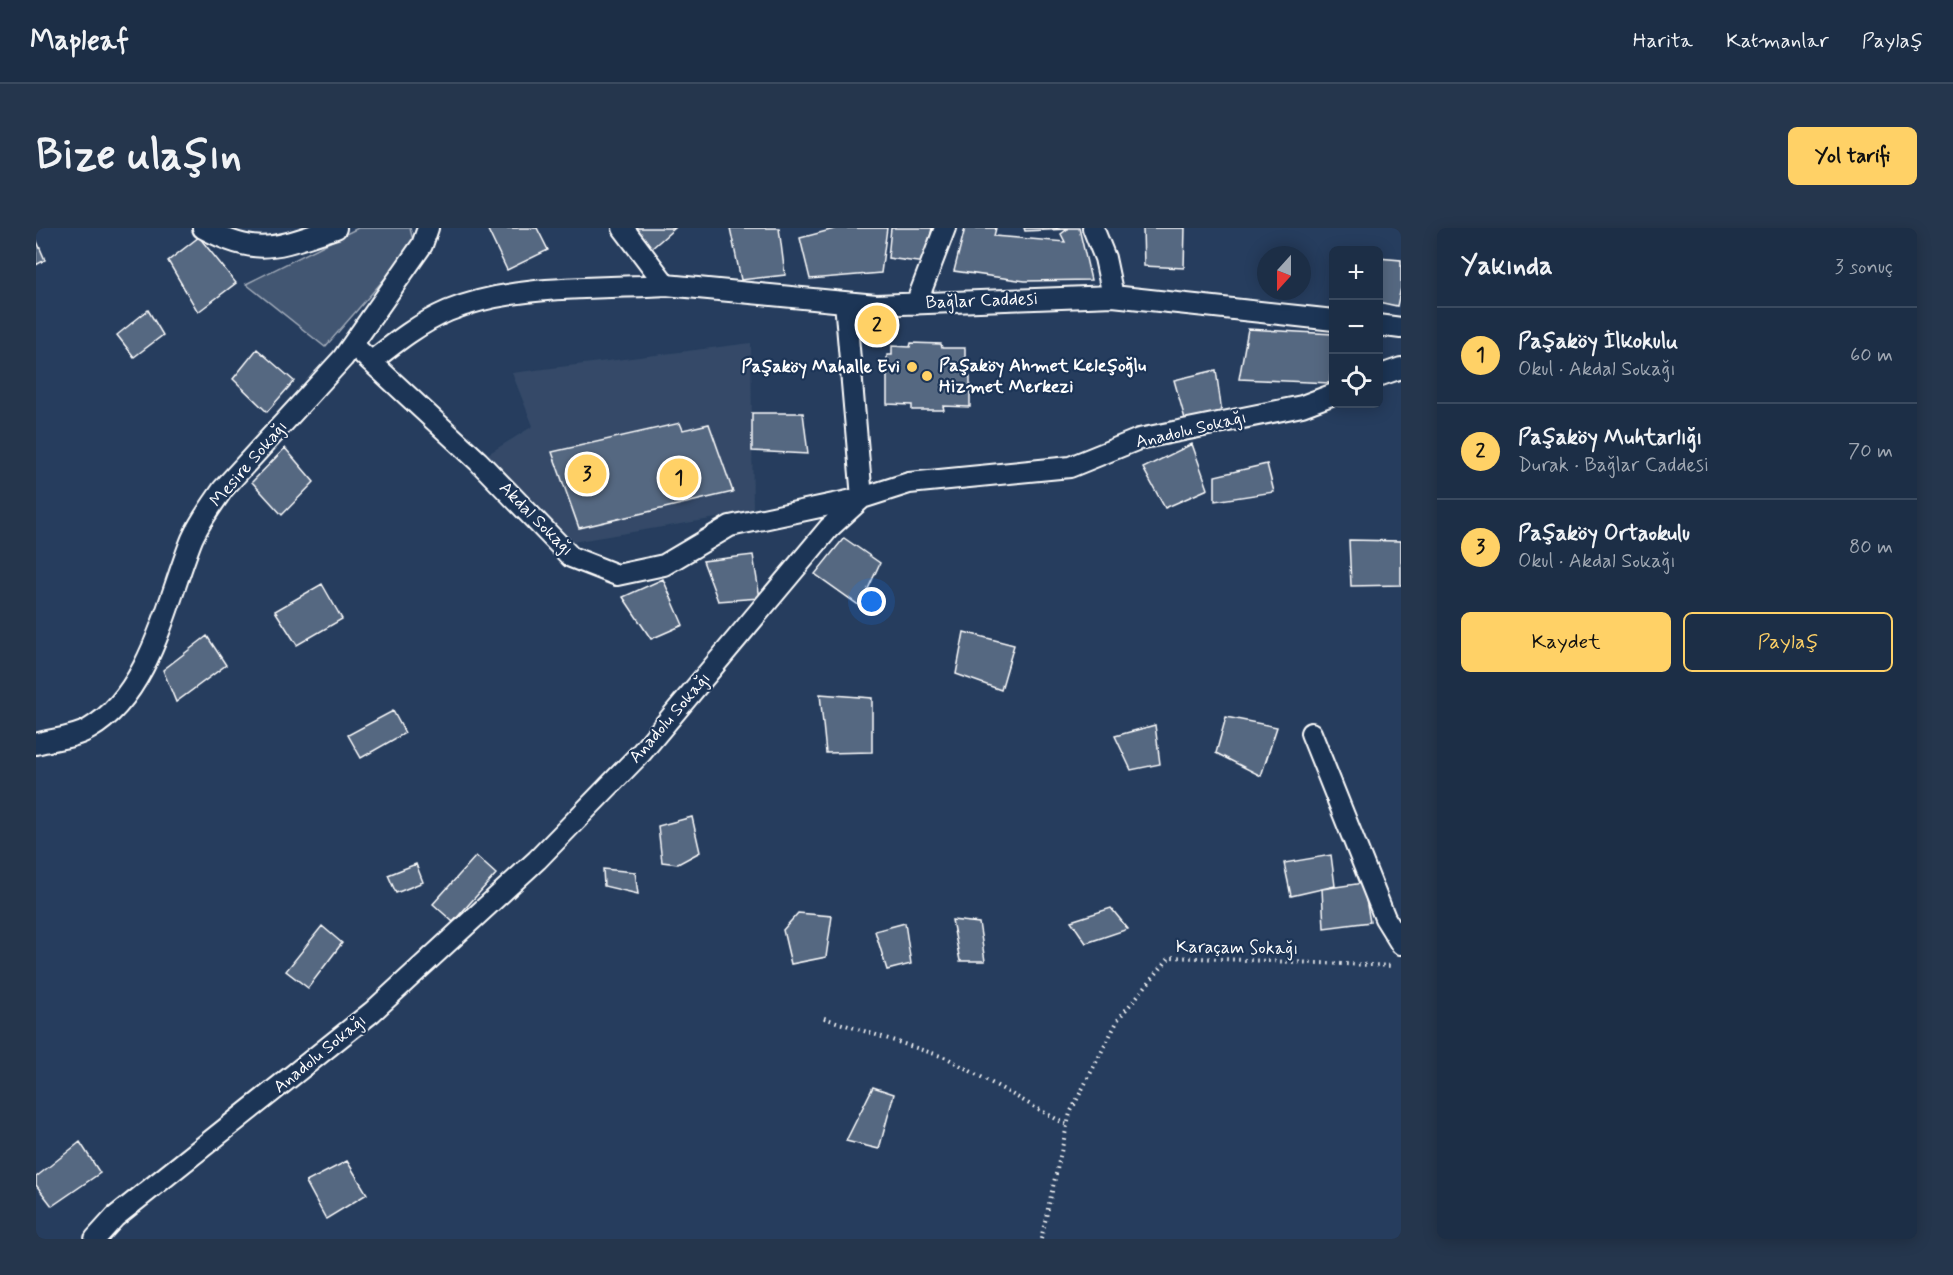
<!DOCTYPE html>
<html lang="tr">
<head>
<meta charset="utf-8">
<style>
  body { margin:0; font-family:Mynerve,sans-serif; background:#25364d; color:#f1f3f6 }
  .controls { position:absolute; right:18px; top:18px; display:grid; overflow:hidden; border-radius:9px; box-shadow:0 3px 15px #0003 }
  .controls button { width:54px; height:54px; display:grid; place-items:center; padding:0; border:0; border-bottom:2px solid #3a4a5f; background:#1c2e46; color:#f1f3f6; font:30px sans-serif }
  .compass { position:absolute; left:1221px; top:18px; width:54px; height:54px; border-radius:50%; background:#1c2e46; box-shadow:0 3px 15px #0003; rotate:201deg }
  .you { position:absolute; left:836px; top:374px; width:21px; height:21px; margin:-15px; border:4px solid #fff; border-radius:50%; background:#1a73e8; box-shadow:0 0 0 9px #1a73e833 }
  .badge { display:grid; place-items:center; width:39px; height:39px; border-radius:50%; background:#ffd166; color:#111; font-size:20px; font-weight:700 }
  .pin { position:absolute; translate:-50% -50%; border:3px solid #fff; box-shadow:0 2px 6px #0006 }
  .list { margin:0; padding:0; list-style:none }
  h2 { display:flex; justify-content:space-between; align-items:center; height:78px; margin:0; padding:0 24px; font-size:26px }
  h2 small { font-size:20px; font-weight:400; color:#a0a8b3 }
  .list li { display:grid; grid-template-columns:39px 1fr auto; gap:18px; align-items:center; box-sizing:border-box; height:96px; padding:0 24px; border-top:2px solid #3a4a5f }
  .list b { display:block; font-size:22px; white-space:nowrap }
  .list p { margin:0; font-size:20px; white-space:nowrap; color:#a0a8b3 }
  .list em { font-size:20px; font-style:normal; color:#a0a8b3 }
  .actions { display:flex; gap:12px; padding:18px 24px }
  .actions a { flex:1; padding:14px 0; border:2px solid #ffd166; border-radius:9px; text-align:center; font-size:21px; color:#ffd166 }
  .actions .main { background:#ffd166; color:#111 }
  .icon { flex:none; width:33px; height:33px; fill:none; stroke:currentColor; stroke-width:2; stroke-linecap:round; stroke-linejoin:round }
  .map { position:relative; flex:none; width:1365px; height:1011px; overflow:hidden; border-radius:9px }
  header { display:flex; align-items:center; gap:36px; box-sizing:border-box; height:84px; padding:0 30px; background:#1c2e46; border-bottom:2px solid #3a4a5f }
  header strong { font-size:28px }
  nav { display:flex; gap:33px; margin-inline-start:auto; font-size:21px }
  .intro { display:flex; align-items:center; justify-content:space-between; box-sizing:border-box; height:144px; padding:0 36px }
  h1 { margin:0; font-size:42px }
  .button { padding:15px 27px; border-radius:9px; background:#ffd166; color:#111; font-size:21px; font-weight:700 }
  main { display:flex; gap:36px; padding:0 36px }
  aside { flex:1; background:#1c2e46; border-radius:9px; box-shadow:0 3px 15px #0003 }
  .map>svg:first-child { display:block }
</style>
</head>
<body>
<header>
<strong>Mapleaf</strong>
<nav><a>Harita</a><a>Katmanlar</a><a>Paylaş</a></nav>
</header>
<div class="intro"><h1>Bize ulaşın</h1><a class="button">Yol tarifi</a></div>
<main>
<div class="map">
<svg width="1365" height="1011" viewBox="0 0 1365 1011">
  <rect width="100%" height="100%" fill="#263d5e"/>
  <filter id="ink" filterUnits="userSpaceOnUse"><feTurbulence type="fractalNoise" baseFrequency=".0167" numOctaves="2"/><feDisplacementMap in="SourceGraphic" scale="12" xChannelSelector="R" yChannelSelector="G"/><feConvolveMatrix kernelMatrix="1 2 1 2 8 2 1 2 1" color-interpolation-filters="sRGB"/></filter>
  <g filter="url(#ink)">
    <path fill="#344a68" d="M715 115 717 284 530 315 452 226 497 198 476 145Z"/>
    <path fill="#425672" stroke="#a0aab8" stroke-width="1.5" d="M322 0H374L378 17 289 119 210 56Z"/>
    <path fill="#556781" stroke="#fff" stroke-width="1.5" d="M451 0H501L512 22 471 42Z
      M598 0H639L615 21Z
      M694 0H743L749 47 705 52Z
      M802 0H851L845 45 774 51 764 10Z
      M855 0H896L889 35 852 30Z
      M929 0H960L958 8 1029 14 1025 6 1033 0H1043L1055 52 989 53 918 43Z
      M988 0H1032V1L989 3Z
      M1107 0H1149L1148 40 1108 38Z
      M163 9 200 55 162 84 132 33Z
      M0 11 9 32 0 37Z
      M1342 30 1365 32V60L1361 78 1342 74Z
      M112 82 127 107 98 129 81 107Z
      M1212 101 1297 106 1294 155 1203 151Z
      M875 115 905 116 906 120H929V148L934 149V179L907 178 908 182H876V177L851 176V127H856V118L874 119Z
      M221 121 258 153 231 184 197 151Z
      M1180 142 1186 185 1149 191 1138 152Z
      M716 185H767L772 226 716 223Z
      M644 195 647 202 673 196 697 264 543 300 516 224Z
      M1156 216 1172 261 1129 280 1107 240Z
      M249 220 278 254 246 287 216 254Z
      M1231 236 1238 264 1179 273V248Z
      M808 310 844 335 824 378 779 346Z
      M1313 312 1365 313V357L1315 358Z
      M717 327 724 370 682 373 667 333Z
      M627 351 647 397 615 411 587 369Z
      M286 356 306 391 261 417 239 383Z
      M928 404 978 417 965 462 920 446Z
      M171 408 190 437 140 474 127 442Z
      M784 466 836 470V524L790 525Z
      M357 483 369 505 325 530 312 507Z
      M1190 489 1241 499 1225 548 1180 525Z
      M1119 497 1124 536 1095 542 1079 508Z
      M656 589 664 624 642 636 626 634 622 598Z
      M1295 627 1299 658 1255 668 1248 635Z
      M440 628 460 646 417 694 397 676Z
      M380 636 387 654 360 665 352 647Z
      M567 641 599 644 602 666 568 658Z
      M1327 655 1334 694 1288 700 1286 661Z
      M1075 680 1092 701 1050 715 1035 693Z
      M762 685 796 688 790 729 755 736 747 702Z
      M916 692 943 695 949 733H924Z
      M869 695 875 736 851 742 839 703Z
      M286 698 306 715 272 760 250 743Z
      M837 859 858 866 843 921 810 913Z
      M44 914 64 945 16 978 0 957V949Z
      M311 933 331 966 290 991 270 954Z"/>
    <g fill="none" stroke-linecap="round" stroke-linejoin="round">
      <defs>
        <path id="street" d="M167 0C224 31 242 18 300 0
          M587 0 630 57 840 77 1077 68 1298 92
          M1057 0 1069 30 1077 68
          M880 76 909 0
          M1342 97 1365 100
          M317 117 442 233 535 329 581 347 628 337 694 298 826 270 809 74
          M336 133C360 114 384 95 412 83 477 56 561 61 630 57
          M1342 148 1365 140
          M1275 505 1349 690 1365 716
          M0 516C16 511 38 510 53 501 114 466 131 373 156 311 164 293 176 277 187 261L307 130 386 17 392 0
          M59 1011 79 989 336 784 501 632 605 525 793 300 826 270 873 255 1034 239 1103 211 1266 178 1298 166"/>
      </defs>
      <use href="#street" stroke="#fff" stroke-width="24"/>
      <path stroke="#fff" stroke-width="4" stroke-dasharray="1.5 4.5" stroke-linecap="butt" d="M788 790 911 830 1031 897
        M1005 1011 1034 885 1083 790 1134 729 1358 738"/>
      <use href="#street" stroke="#1d3557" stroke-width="20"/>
    </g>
  </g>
  <g fill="#ffd166" stroke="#1d3557" stroke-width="2">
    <circle cx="876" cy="139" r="6"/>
    <circle cx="891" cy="148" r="6"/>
  </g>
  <g text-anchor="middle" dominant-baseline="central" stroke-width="4.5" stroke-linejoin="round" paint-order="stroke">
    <g font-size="18" fill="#fff" stroke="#1d3557">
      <text transform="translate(946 73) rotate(-2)">Bağlar Caddesi</text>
      <text transform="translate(1155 202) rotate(-13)">Anadolu Sokağı</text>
      <text transform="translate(213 236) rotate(-49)">Mesire Sokağı</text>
      <text transform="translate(500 291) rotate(45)">Akdal Sokağı</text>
      <text transform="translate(634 490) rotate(-49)">Anadolu Sokağı</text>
      <text transform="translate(1201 720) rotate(1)">Karaçam Sokağı</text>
      <text transform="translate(284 826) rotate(-39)">Anadolu Sokağı</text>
    </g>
    <g font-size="18" font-weight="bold" fill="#fff" stroke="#1d3557" text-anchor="start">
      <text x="903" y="138">Paşaköy Ahmet Keleşoğlu<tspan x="903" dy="21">Hizmet Merkezi</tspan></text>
      <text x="864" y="139" text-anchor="end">Paşaköy Mahalle Evi</text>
    </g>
  </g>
</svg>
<div class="controls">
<button>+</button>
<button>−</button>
<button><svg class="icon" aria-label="locate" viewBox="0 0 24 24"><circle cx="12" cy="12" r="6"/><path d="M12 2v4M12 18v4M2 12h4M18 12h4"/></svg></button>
</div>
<svg class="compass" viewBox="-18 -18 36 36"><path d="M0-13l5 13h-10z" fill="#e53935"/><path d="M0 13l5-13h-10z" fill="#a0a8b3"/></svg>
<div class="you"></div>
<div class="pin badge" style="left:643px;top:250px">1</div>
<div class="pin badge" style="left:841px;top:97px">2</div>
<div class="pin badge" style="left:551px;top:246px">3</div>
</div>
<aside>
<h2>Yakında<small>3 sonuç</small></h2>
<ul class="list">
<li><span class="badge">1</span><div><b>Paşaköy İlkokulu</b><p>Okul · Akdal Sokağı</p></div><em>60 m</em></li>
<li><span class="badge">2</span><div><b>Paşaköy Muhtarlığı</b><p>Durak · Bağlar Caddesi</p></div><em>70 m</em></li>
<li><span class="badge">3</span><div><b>Paşaköy Ortaokulu</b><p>Okul · Akdal Sokağı</p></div><em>80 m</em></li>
</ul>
<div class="actions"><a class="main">Kaydet</a><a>Paylaş</a></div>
</aside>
</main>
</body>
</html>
